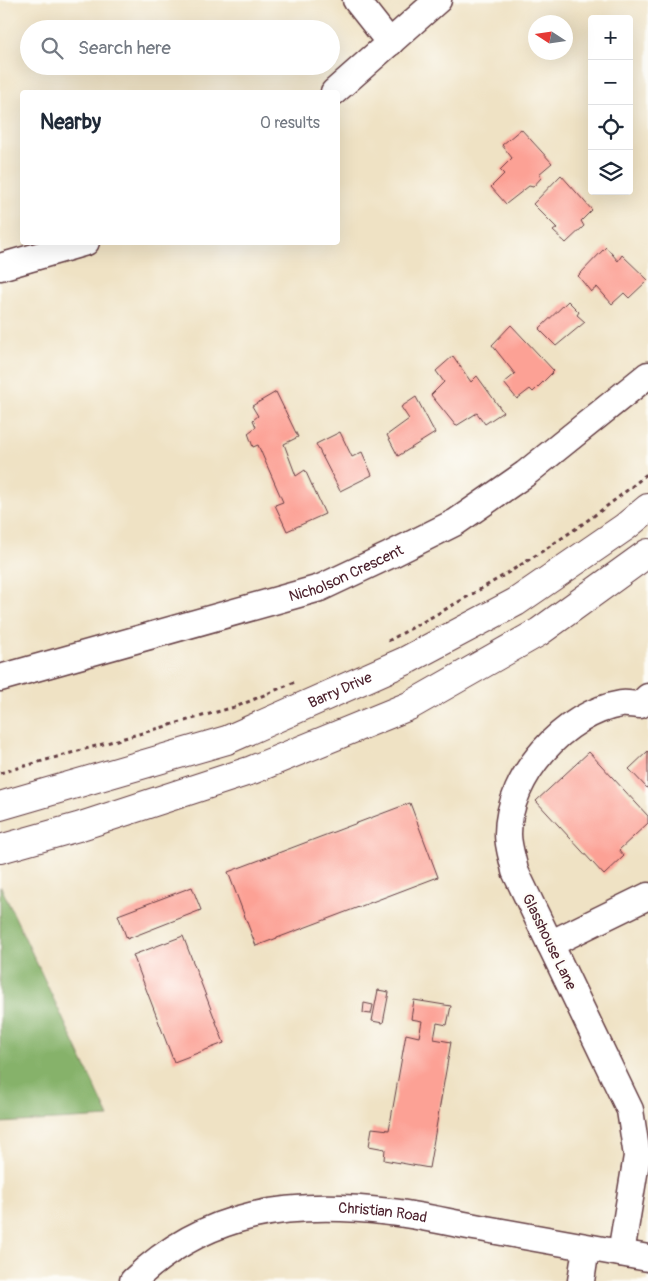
<!DOCTYPE html>
<html lang="en">
<head>
<meta charset="utf-8">
<style>
  body { margin:0; font-family:Pangolin,sans-serif; background:#f2f2f3; color:#1f2937 }
  .controls { position:absolute; right:15px; top:15px; display:grid; overflow:hidden; border-radius:5px; box-shadow:0 5px 20px #0002 }
  .controls button { width:45px; height:45px; display:grid; place-items:center; padding:0; border:0; border-bottom:1px solid #e0e1e3; background:#fff; color:#1f2937; font:25px sans-serif }
  .compass { position:absolute; left:528px; top:15px; width:45px; height:45px; border-radius:50%; background:#fff; box-shadow:0 5px 20px #0002; rotate:282deg }
  .list { margin:0; padding:0; list-style:none }
  h2 { display:flex; justify-content:space-between; align-items:center; height:65px; margin:0; padding:0 20px; font-size:21px }
  h2 small { font-size:16px; font-weight:400; color:#747a83 }
  .icon { flex:none; width:28px; height:28px; fill:none; stroke:currentColor; stroke-width:2; stroke-linecap:round; stroke-linejoin:round }
  .map { position:relative; flex:none; width:648px; height:1281px; overflow:hidden }
  .search { position:absolute; background:#fff; box-shadow:0 5px 20px #0002; left:20px; top:20px; width:320px; height:55px; display:flex; align-items:center; gap:12px; box-sizing:border-box; padding:0 18px; border-radius:28px; color:#747a83; font-size:19px }
  .panel { position:absolute; background:#fff; box-shadow:0 5px 20px #0002; left:20px; top:90px; width:320px; height:155px; border-radius:5px }
  .map>svg:first-child { display:block }
</style>
</head>
<body>
<div class="map">
<svg width="648" height="1281" viewBox="0 0 648 1281">
  <rect width="100%" height="100%" fill="#fdfcf7"/>
  <filter id="ink" filterUnits="userSpaceOnUse"><feTurbulence type="fractalNoise" baseFrequency=".02" numOctaves="2"/><feDisplacementMap in="SourceGraphic" scale="10" xChannelSelector="R" yChannelSelector="G"/><feConvolveMatrix kernelMatrix="1 2 1 2 8 2 1 2 1" color-interpolation-filters="sRGB"/></filter>
  <filter id="wash" filterUnits="userSpaceOnUse"><feTurbulence type="fractalNoise" baseFrequency=".0096" numOctaves="4" result="noise"/><feDisplacementMap in="SourceGraphic" scale="20" xChannelSelector="R" yChannelSelector="G"/><feGaussianBlur stdDeviation="1.12" result="paint"/><feColorMatrix in="noise" values="0 0 0 0 0 0 0 0 0 0 0 0 0 0 0 0 0 1.4 0 .05"/><feComposite in="paint" operator="in"/></filter>
  <g filter="url(#wash)">
    <rect width="100%" height="100%" fill="#efe2c4"/>
    <path fill="#86b26b" stroke="#68684b" d="M0 887H1L109 1117 0 1123Z"/>
    <g id="blocks">
      <path fill="#fca195" d="M521 129 552 163 539 174 541 178 533 187 529 186 506 204 491 187 504 174 500 170 512 158 502 145Z
        M561 175 592 210 581 221 584 226 566 243 553 231 557 228 533 204Z
        M606 247 618 261 622 255 648 280 629 298 624 293 612 304 597 287 591 292 578 276Z
        M568 301 579 312 577 315 585 322 556 346 539 329Z
        M511 325 554 371 533 392 530 389 517 399 504 383 515 374 492 345Z
        M453 356 471 382 477 376 503 412 485 424 477 413 456 426 431 395 444 382 436 371Z
        M276 392 298 437 284 444 296 476 305 470 325 514 287 531 275 505 283 502 258 445 253 447 248 433 256 427 253 420 258 416 252 406Z
        M416 397 435 433 398 456 387 435 409 419 401 407Z
        M340 432 352 457 362 452 372 475 340 491 316 444Z
        M648 751V789L629 769Z
        M589 752 648 816V823L619 850 624 856 604 875 536 801Z
        M410 803 438 877 256 946 228 872Z
        M192 887 201 910 127 939 118 915Z
        M183 936 224 1043 174 1062 133 955Z
        M378 990 389 992 383 1023 372 1021Z
        M414 1000 451 1006 447 1025 437 1023 434 1039 451 1042 429 1168 384 1160 385 1149 369 1146 372 1128 389 1130 406 1034 419 1037 422 1021 411 1019Z
        M364 1003 373 1005 371 1014 363 1013Z"/>
    </g>
  </g>
  <g filter="url(#ink)">
    <use href="#blocks" fill-opacity="0" stroke="#633c42" stroke-width="1"/>
    <g fill="none" stroke-linecap="round" stroke-linejoin="round">
      <defs>
        <g id="minor">
          <path d="M356 0 390 43"/>
          <path d="M334 92 438 0"/>
          <path d="M0 267 86 242"/>
          <path id="s1" d="M0 678 320 588 390 555 456 522 525 474 648 375"/>
          <path d="M550 944 648 896"/>
          <path d="M621 1253 637 1156 630 1110 515 871C513 860 508 846 508 834 508 776 565 713 621 704 627 703 634 705 640 705L648 697"/>
          <path id="s2" d="M133 1281C206 1210 293 1200 390 1212 420 1215 450 1223 480 1228 536 1238 592 1248 648 1258"/>
          <path d="M581 1281 586 1248"/>
        </g>
        <g id="major">
          <path id="s3" d="M0 806 227 740 405 661 516 602 625 527 648 508"/>
          <path d="M0 849 78 827 252 770 409 706 539 632 648 553"/>
        </g>
      </defs>
      <use href="#minor" stroke="#633c42" stroke-width="29"/>
      <use href="#major" stroke="#633c42" stroke-width="30"/>
      <path stroke="#633c42" stroke-width="3" stroke-dasharray="4 4" stroke-linecap="butt" d="M388 641C478 592 570 540 648 473
        M0 773 238 706 295 682"/>
      <use href="#minor" stroke="#fff" stroke-width="26"/>
      <use href="#major" stroke="#fff" stroke-width="28"/>
    </g>
  </g>
  <g text-anchor="middle" dominant-baseline="central" stroke-width="4.5" stroke-linejoin="round" paint-order="stroke">
    <g font-size="15" fill="#4a1f2b" stroke="#fdfcf7">
      <text stroke="none"><textPath href="#s1" startOffset="362">Nicholson Crescent</textPath></text>
      <text stroke="none"><textPath href="#s3" startOffset="360">Barry Drive</textPath></text>
      <text transform="translate(549 942) rotate(64)">Glasshouse Lane</text>
      <text stroke="none"><textPath href="#s2" startOffset="269">Christian Road</textPath></text>
    </g>
  </g>
</svg>
<div class="controls">
<button>+</button>
<button>−</button>
<button><svg class="icon" aria-label="locate" viewBox="0 0 24 24"><circle cx="12" cy="12" r="6"/><path d="M12 2v4M12 18v4M2 12h4M18 12h4"/></svg></button>
<button><svg class="icon" aria-label="layers" viewBox="0 0 24 24"><path d="M12 4l9 5-9 5-9-5zM3 14l9 5 9-5"/></svg></button>
</div>
<svg class="compass" viewBox="-18 -18 36 36"><path d="M0-13l5 13h-10z" fill="#e53935"/><path d="M0 13l5-13h-10z" fill="#747a83"/></svg>
<div class="search"><svg class="icon" aria-label="search" viewBox="0 0 24 24"><circle cx="10" cy="10" r="6"/><path d="M15 15l6 6"/></svg>Search here</div>
<section class="panel">
<h2>Nearby<small>0 results</small></h2>
<ul class="list">
</ul>
</section>
</div>
</body>
</html>
